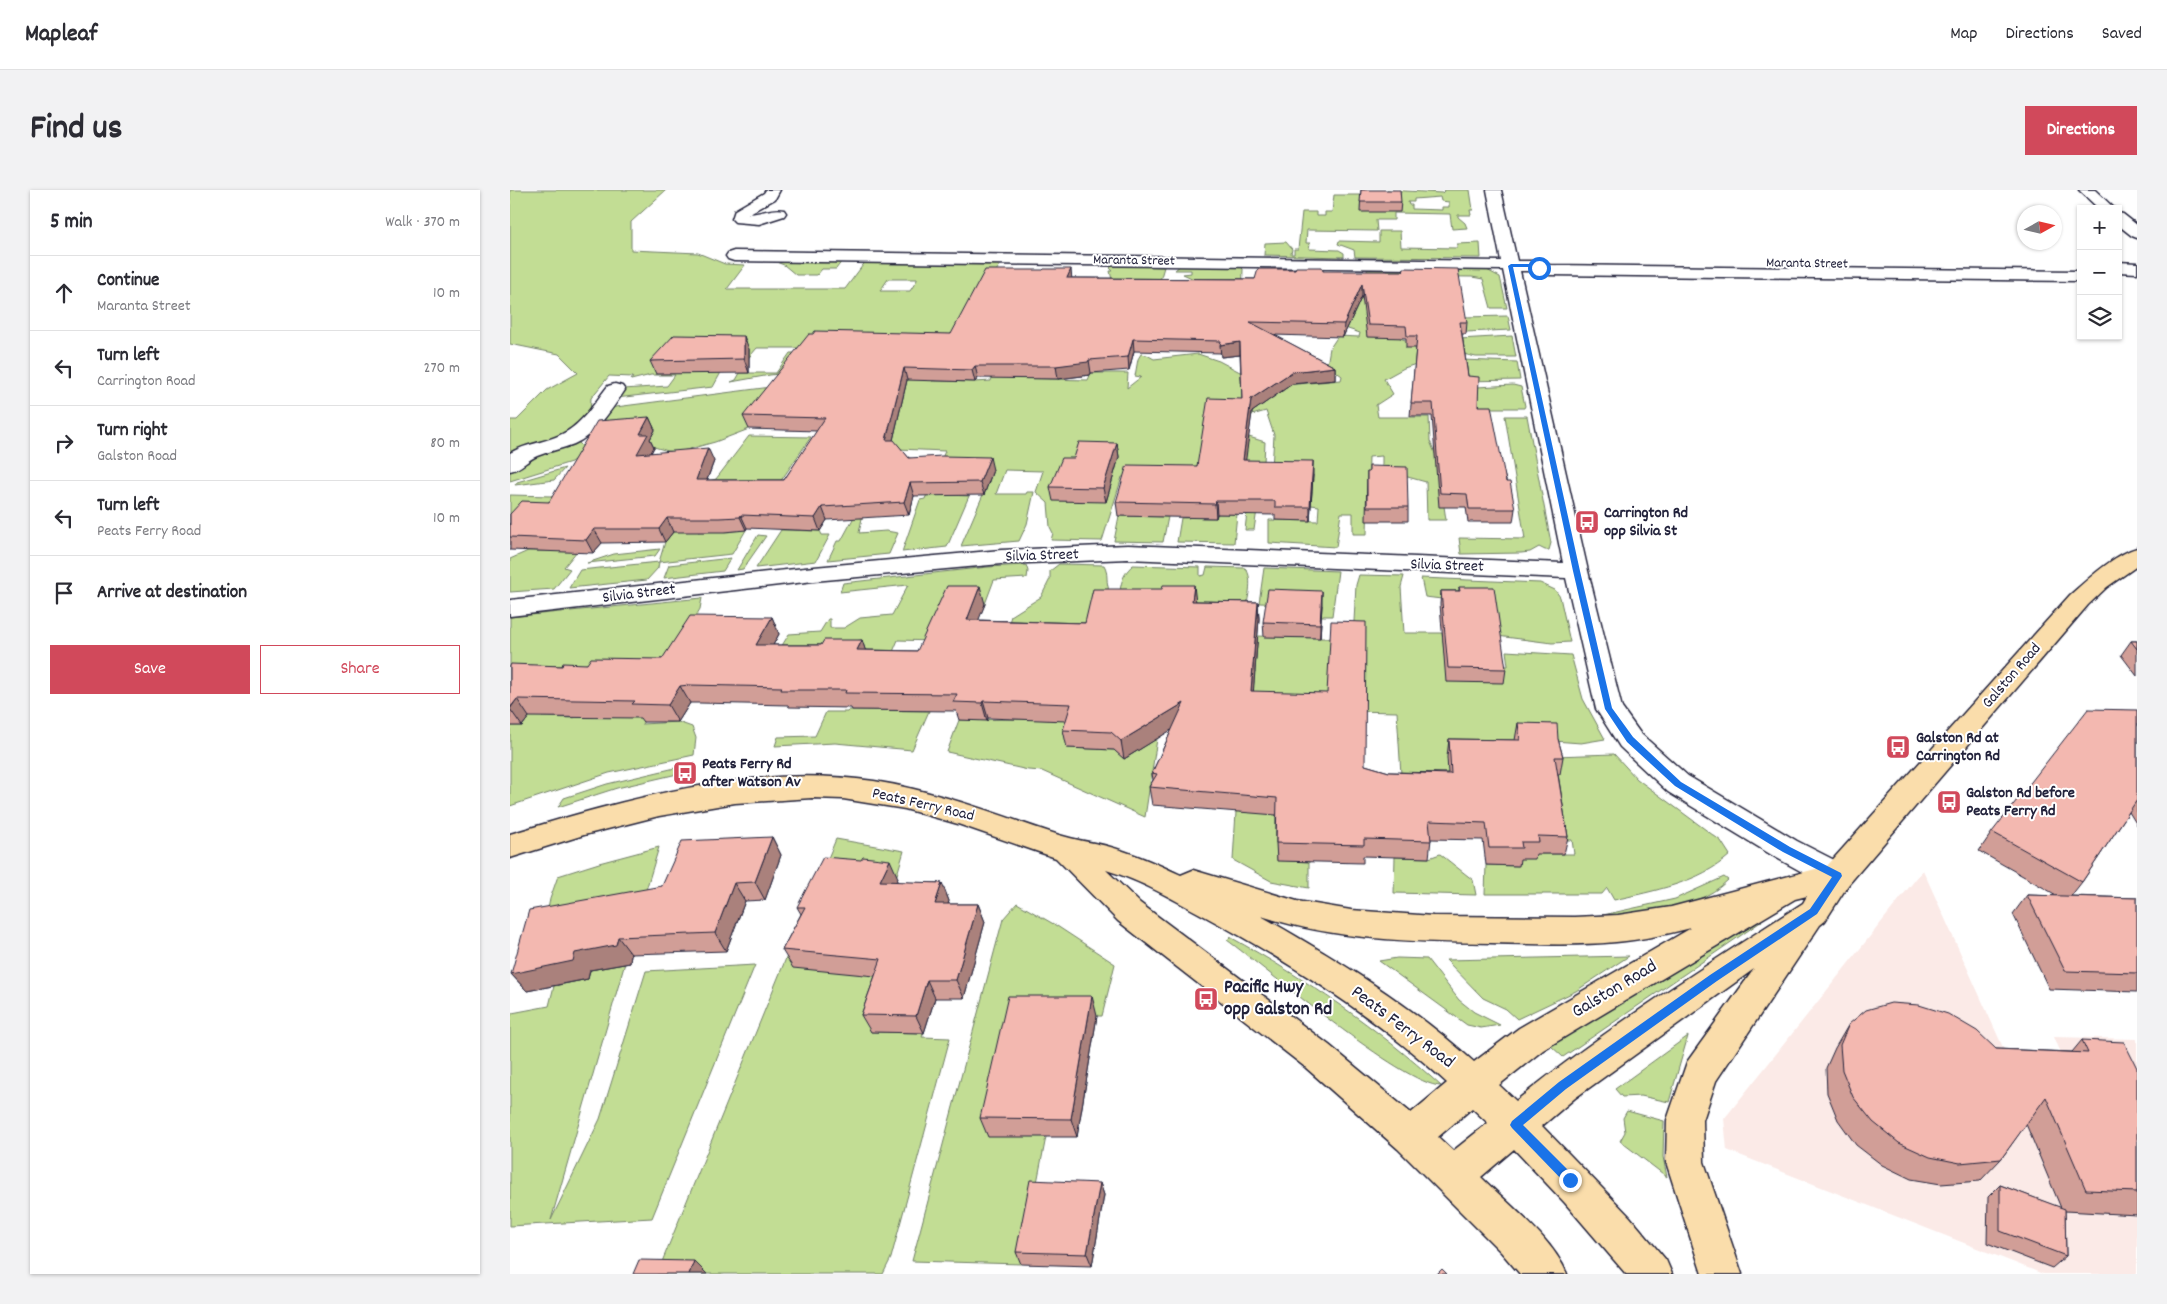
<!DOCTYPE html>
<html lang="en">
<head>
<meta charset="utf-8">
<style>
  body { margin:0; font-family:Dekko,sans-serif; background:#f2f2f3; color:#2b2b33 }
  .controls { position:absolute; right:15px; top:15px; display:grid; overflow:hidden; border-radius:0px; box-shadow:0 1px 4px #0004 }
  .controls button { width:45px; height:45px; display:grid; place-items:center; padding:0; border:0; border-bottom:1px solid #e1e1e2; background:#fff; color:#2b2b33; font:25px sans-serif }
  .compass { position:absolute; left:1507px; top:15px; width:45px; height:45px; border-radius:50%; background:#fff; box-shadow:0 1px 4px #0004; rotate:82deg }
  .stop { position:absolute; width:15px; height:15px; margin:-11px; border:4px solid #1a73e8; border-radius:50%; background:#fff }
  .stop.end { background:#1a73e8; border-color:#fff; box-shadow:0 1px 5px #0008 }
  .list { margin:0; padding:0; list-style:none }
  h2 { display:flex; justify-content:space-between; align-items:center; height:65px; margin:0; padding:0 20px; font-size:21px }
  h2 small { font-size:16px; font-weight:400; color:#7c7c81 }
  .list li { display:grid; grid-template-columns:32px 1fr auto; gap:15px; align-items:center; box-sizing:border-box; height:75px; padding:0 20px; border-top:1px solid #e1e1e2 }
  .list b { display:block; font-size:19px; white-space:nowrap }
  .list p { margin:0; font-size:16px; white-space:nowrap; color:#7c7c81 }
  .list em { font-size:16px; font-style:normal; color:#7c7c81 }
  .actions { display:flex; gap:10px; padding:15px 20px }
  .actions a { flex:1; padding:11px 0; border:1px solid #d1495b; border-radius:0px; text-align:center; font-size:18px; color:#d1495b }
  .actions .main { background:#d1495b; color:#fff }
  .icon { flex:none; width:28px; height:28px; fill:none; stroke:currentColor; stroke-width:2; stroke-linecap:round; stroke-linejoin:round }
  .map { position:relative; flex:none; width:1627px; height:1084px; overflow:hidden; border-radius:0px }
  header { display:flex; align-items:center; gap:30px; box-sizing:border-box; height:70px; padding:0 25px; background:#fff; border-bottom:1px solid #e1e1e2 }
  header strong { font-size:24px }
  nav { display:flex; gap:28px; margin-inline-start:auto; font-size:18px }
  .intro { display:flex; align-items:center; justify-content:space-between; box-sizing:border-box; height:120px; padding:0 30px }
  h1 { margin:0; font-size:35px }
  .button { padding:12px 22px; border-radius:0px; background:#d1495b; color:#fff; font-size:18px; font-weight:700 }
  main { display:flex; gap:30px; padding:0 30px }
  aside { flex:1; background:#fff; border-radius:0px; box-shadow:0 1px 4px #0004 }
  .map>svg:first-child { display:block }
</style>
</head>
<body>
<header>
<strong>Mapleaf</strong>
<nav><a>Map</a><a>Directions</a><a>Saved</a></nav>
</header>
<div class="intro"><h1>Find us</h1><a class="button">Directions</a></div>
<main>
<aside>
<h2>5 min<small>Walk · 370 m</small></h2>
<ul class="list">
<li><svg class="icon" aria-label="ahead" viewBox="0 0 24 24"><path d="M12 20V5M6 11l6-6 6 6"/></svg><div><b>Continue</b><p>Maranta Street</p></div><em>10 m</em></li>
<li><svg class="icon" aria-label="left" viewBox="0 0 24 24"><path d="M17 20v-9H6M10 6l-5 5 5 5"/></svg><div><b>Turn left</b><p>Carrington Road</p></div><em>270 m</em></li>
<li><svg class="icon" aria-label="right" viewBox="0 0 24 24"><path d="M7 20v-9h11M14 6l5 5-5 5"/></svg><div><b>Turn right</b><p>Galston Road</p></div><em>80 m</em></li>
<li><svg class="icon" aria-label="left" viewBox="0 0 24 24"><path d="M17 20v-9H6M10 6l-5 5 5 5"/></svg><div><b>Turn left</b><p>Peats Ferry Road</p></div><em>10 m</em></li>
<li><svg class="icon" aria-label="arrive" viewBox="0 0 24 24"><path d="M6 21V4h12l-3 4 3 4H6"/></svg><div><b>Arrive at destination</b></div></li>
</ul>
<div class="actions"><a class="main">Save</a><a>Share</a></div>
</aside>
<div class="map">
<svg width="1627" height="1084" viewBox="0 0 1627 1084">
  <rect width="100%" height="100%" fill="#fff"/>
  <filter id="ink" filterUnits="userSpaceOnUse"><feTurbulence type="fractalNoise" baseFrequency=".02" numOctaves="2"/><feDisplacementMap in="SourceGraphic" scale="10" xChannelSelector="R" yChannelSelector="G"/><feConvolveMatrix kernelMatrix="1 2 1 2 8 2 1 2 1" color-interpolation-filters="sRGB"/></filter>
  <g filter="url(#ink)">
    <path fill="#fbeae7" d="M1413 680 1496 864 1552 865 1544 847 1627 849V1084H1533L1217 960 1214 929Z"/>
    <path fill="#c2dd94" stroke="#728068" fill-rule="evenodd" d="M0 0H156L121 32V60L188 63 215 74 235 75 217 99H335L356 71 491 74 478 92 602 90 600 81H603L600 78 603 75 654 77 641 121 422 191 465 192 481 191 482 186 500 188 578 190 581 183H618L617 198 631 187 625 186 628 169 631 164 637 165 644 169 688 164 709 171 747 191 777 195 831 190 832 186 817 175 820 158 828 146 849 147 850 143 826 135 846 106H869L890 148 916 158 915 171 894 178 874 189 883 204 866 215 868 227H919L920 251 927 268 936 330H917L916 292 872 280V266L859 267 857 344H843V323H831L826 357 759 353V330L808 331 809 316 801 315 761 295 764 245 756 221 742 225V222L736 216 719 251H739V247L755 252 754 272 744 340H735L740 296 612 287 592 351 541 350 543 343 540 337 538 313 526 302 533 281 495 280 486 304H516L517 302H524L517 334 509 351 451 356 478 293 438 305 459 306 437 357 392 362 410 310 415 309 435 261 388 259 328 225 254 219 239 239 205 252 165 263 144 257H136L80 238 98 218 261 197 306 180 260 185 221 192 226 190 230 183H266L280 163H288L292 158H247L235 172 230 159 237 151H209L214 177 203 197 106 208 114 199 157 196 165 185H141L121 190 123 187 99 186 81 208 80 224 70 236 0 267V230H7L37 200 68 183 49 164 0 154ZM378 89H407V90L400 101H370Z
      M877 0 932 3 935 0H960L963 20H960L961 25H948V27L955 33 957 38 942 39 940 24 884 23V30H866L867 41 797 40 796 53H800L799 59 829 60 834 63V67L754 65 755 53 776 52 782 59 781 64H784V59H788L792 22H806V26H815V22H822L824 5H890L891 2ZM930 7 931 11 939 12V17H932V20L902 19V15H899L898 12H904V9Z
      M869 41H890L891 57 947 58V54L970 53 971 68 845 67 844 60 828 54 829 51 869 52Z
      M268 70 332 71 326 79H312L307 85H286L274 75 266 72Z
      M670 76 731 77 733 79 732 111 673 84 681 83V80H665Z
      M859 77 975 79 990 87 997 118H981L973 89 962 87 860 86 857 81Z
      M998 126 1001 140 956 142 953 127Z
      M1002 146 1006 167H966L953 164 949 149Z
      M951 170 1007 172 1010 190 953 191Z
      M1003 195 1011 197 1015 216 1014 218H967V197Z
      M995 226H1017L1041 353 1039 360H1035L1029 357 1020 362 1011 363 951 364 949 348 1015 349Z
      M239 246 301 247 259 308 188 342 236 340 222 364 149 372 148 378 137 390 59 398 70 380 149 372 155 352 192 293 206 289Z
      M65 249 77 261 61 272 0 291V279L10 269Z
      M55 278 44 290 5 295 7 292Z
      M0 305 42 306 44 311 0 345Z
      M680 324 692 328H706L707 324H727L724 353 667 352 671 328H679Z
      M609 326 658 327 653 352 604 351Z
      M344 327 352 328 349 343 376 341 388 343 379 364 318 370 327 351H331Z
      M271 340 310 341 312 345H320L306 371 246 378Z
      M248 345 256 346 233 379 227 380Z
      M150 359 145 366 77 373 104 364Z
      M18 361H67L54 377 60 379 44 399 0 402V369Z
      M221 368 213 381 154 388 159 375Z
      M549 374 594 375C599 383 595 393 600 402 602 407 606 411 609 415 610 399 610 386 623 375L690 377V386L695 385 697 377 735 378C745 388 736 414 735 427 735 445 742 465 745 482L747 446 843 449 846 395 849 385 894 386 891 397 894 443H932L937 492 992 476H998L996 461 1061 465 1073 509 1095 549 1071 553 1044 551V566L1104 564 1127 589 1211 651 1220 665C1189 693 1143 701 1104 710L1097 698 1092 704H975L976 675 1008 676V669L1023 651 1031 664H1064L1062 650H1048L938 584 892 600 887 522 748 519 771 583 766 643 767 670 799 672V698L761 691 723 670 726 622 658 514 653 545 647 549 635 627 532 581 518 580 437 562 449 530 518 529 494 448 501 426 531 407 540 389V381ZM646 549 614 569 604 560 558 558Z
      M516 375 518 381 517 388 484 390 475 414H442L462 452 388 450 376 478 262 472 279 444 310 442 318 429H320V438H334L350 428 382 425 398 395 330 402 333 393 478 377Z
      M754 378 828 381 822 426H811V415L749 413Z
      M911 388 1030 393 1045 400 1050 407 1060 452 1042 453 987 446 948 411 915 407Z
      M192 408 190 419 149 489 32 527 61 528 141 519 132 534 168 532 182 537 186 548 184 565 99 583 0 616V536H12L0 503V427Z
      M339 520 419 521 402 560 325 553 265 556 268 547 305 546 316 522H337Z
      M182 574 176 582 107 598 48 617 54 608 97 594Z
      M326 649 394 661 386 688 311 685Z
      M149 657 130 720 34 738 40 709 48 686 89 673Z
      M930 664 963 690 966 705 884 703 885 667 919 668Z
      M1214 687 1218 690C1183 725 1114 725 1068 727L1093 725 1165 709Z
      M507 713 547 736 605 774 592 826H506L536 947 511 1074 402 1071 493 729Z
      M372 723 361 842 414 843 412 847 440 848 381 1068 373 1084H147L290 734Z
      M1249 728 1252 731 1053 867 1041 856Z
      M720 747C796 789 867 837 931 896 893 895 755 778 717 750Z
      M1119 766 1066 801 1007 829 996 819 973 808 936 770Z
      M887 768 917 769 949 810 964 822 990 835 971 838 957 835 869 771Z
      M115 773 41 1030 90 929 136 781 245 775 142 1028 0 1036V829L2 823 39 816 44 796 78 789 80 780Z
      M1178 846 1159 912 1131 906 1112 907 1105 899Z
      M1117 921 1154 931 1153 967 1157 987 1110 951 1115 942 1113 928Z"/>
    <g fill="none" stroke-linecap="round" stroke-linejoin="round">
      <defs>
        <path id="minor" d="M256 0H270L265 9 238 24C250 24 263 17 274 20L276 23 274 26 249 34 225 32 222 29 225 20 254 3Z
          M977 0H991L1007 71H1025L1040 75 1571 81V91L1040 85 1025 81H1010L1078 381 1112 518 1130 543 1178 586 1287 651 1338 677 1342 686 1338 695 1327 698 1316 695 1265 667 1158 602 1110 557 1086 519 1056 388 618 369 491 374 304 391 0 426V410L304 377 491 360 618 355 1053 373 993 80 224 71 218 69 216 66 218 63 224 61 991 71Z
          M1569 0H1585L1605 19H1589Z
          M1608 23 1613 24 1627 35V48L1622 46 1608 35Z
          M1608 72 1627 73V83L1608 82Z
          M105 194 112 196 115 200C102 219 85 245 64 254 52 259 39 261 27 266 17 270 11 279 0 281V263C17 253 35 253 52 244 72 235 85 212 98 196Z"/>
        <path id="major" d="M1627 358V376L1597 397 1578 415 1338 695 1315 731 1310 735 1206 891 1193 930 1194 972 1232 1084H1192L1156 972 1157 930 1177 872 1244 779 1065 908 1032 936 1120 1027 1156 1070 1162 1084H1116L1055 1013 1004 959 971 987C998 1014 1043 1049 1057 1084H1010L991 1062 888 959 795 877 608 731 546 668 448 634 395 619 333 609 302 608 225 613 149 626 74 645 0 668V644C116 609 241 573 364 591 428 601 488 625 549 645 565 650 581 652 597 656 623 663 647 674 671 685L683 680 787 711 841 720 923 726 1064 727 1108 725 1161 717 1317 676 1560 405C1578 389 1605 364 1627 358ZM596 680C631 690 664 710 696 727 781 773 866 827 937 893L901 923 819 855 630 713ZM1297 706 1293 713C1196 776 1096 838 1006 911L989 895 1033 860 1285 709ZM751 726C826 750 902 752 981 753 1022 754 1065 756 1106 752 1132 750 1157 744 1181 738L1009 838 964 872C900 814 825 768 751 726ZM962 918 978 933 943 961 928 947Z"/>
      </defs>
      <use href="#minor" stroke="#22223b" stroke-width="3"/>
      <use href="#major" stroke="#22223b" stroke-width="3"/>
      <use href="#minor" fill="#fff" fill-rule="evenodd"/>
      <use href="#major" fill="#faddab" fill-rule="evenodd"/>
    </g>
    <path fill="#d19e97" stroke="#22223b" d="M851 0 891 12 890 22H850Z
      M813 81 957 132 956 144H952L958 186 995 287 1005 319 1003 332H958L956 317H929L922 226H900L906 158H896V148L857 147 852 106 833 147 764 145 825 177V190L782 194 742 222 735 270 803 285 800 331 765 330V325L707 324 706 328 608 326 606 312 687 276 732 209 730 165 711 167V163L624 161 619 180 581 183 580 185 548 189 468 188 465 192 397 190 383 250 399 268 483 280 474 305 404 306 399 325 317 330 310 341 237 338 236 340 215 342H163L155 352 92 353 83 363 0 360V324L39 312 139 227 145 240 140 249 144 257 141 263 204 271 197 290H274L307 241 239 239 233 226 441 144 562 88 745 89Z
      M239 159V183L146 184 140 171Z
      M607 253 609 267 596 312 543 311 540 297 564 268Z
      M857 282 898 317V331H856Z
      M949 397 996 479 994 493 936 492 930 414 931 401H949Z
      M685 411 748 412 749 429 743 501 855 575 879 582 938 583 937 567 939 549 1005 550 1008 533 1048 549 1053 567 1050 584H1048L1058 647 1054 664H1026L1025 669H1010L1009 676 976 675 973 650 921 649 919 668 853 666V673L767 671 766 653V625L642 615 639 597 643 590 642 583 662 539 614 569 604 560 557 558 553 540 556 531 478 528 477 531 449 530 446 521 342 520 341 518 279 517 278 515 189 513H180L168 532H133L130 528 19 527 12 536H0V476H52L152 469 262 427 269 444 263 455H311L352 450 355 460 407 461 475 414 468 430 575 433Z
      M812 415 810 448 754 447 753 432Z
      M1621 451H1627V486L1611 465Z
      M1627 520V635L1619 622 1572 692 1561 706 1627 708V802L1539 799 1503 724 1517 705 1548 706 1469 661 1482 642Z
      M262 647 271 665 255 710 235 711 216 761 121 764 120 773 80 780 78 789 17 801 1 784 152 696Z
      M388 688 386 692 432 693 439 711 438 714H468L475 732 454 808H425L414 843 361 842 351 825 365 786 283 778 272 760 291 724 287 717Z
      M587 826 567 947H478L470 928Z
      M1339 834 1486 859 1562 862 1572 850 1627 878V1025L1555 1021 1556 1066 1542 1078 1477 1053 1478 1007 1490 995 1551 1018 1516 934 1491 969 1470 991 1431 994 1401 989 1372 975 1346 955 1328 930 1317 903 1316 878 1325 858Z
      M590 993 594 1005 582 1076 511 1074 506 1062Z"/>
    <path fill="#aa817b" stroke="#22223b" d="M561 79 562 91 557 88Z
      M852 94V106L833 147 834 134Z
      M234 146 239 159V183L234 169Z
      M623 149 624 161 619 180 618 167Z
      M730 152V165L711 167 710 155Z
      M579 170 581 183 580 185 548 189 546 176Z
      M465 176 468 188 465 192 462 180Z
      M825 177V190L782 194 742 222 734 283 733 270 741 209 782 182Z
      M394 178 397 190 380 263 376 250Z
      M139 227 145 240 140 249 144 257 133 278 127 264 130 244Z
      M607 253 609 267 596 312 593 298Z
      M198 258 204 271 192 303 186 290Z
      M480 267 483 280 474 305 470 292Z
      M803 271V285L800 331V317Z
      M400 293 404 306 399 325 394 312Z
      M706 311 707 324 706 328 705 314Z
      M312 317 317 330 310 341 305 328Z
      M231 325 237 338 236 340 230 327Z
      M157 328 163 342 155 352 149 339Z
      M84 339 92 353 83 363 76 350Z
      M684 395 686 413 682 411Z
      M470 396 475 414 462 447 457 430Z
      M812 401V415L810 448V434Z
      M748 412 749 429 742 519 741 501Z
      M262 427 269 444 254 472 246 455Z
      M352 450 358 468 347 460Z
      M170 496 180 513 168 532 158 515Z
      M7 509 19 527 12 536 0 519Z
      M473 511 478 528 477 531 472 513Z
      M674 513 676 531 614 569 611 551Z
      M262 647 271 665 255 710 245 692Z
      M380 670 388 688 378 709 370 691Z
      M224 693 235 711 216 761 205 743Z
      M432 693 439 711 433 732 425 714Z
      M468 714 475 732 454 808 446 790Z
      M108 747 121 764 120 773 80 780 78 789 17 801 1 784Z
      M417 790 425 808 414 843 406 826Z
      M582 806 587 826 567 947 561 929Z
      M590 993 594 1005 582 1076 577 1064Z
      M184 1071 197 1084H179Z"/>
    <path fill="#f3b8b0" stroke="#22223b" d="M851 0H890L891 12H850Z
      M786 77H812L813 81H894L893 78 948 79 957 132H950L958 186 969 187 968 216H981L995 287 996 292H1000L1005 319H959L957 304 930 303 923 213H901L907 146H897L896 136 858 135 852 94 834 134 740 132 825 177 782 182 741 209 733 270 803 271 800 317H765V311H706L705 314 606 312 617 275 687 276 698 208 732 209 730 152 710 155 711 151 623 149 618 167 579 170 578 172 546 176H465L462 180 394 178 376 250H384L399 268 432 266 480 267 470 292 400 293 394 312 312 317 305 328 231 325 230 327 209 328H157L149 339H84L76 350 0 347V324L12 311 39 312 87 231 139 227 130 244H138L127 264 198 258 186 290H274L315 228 233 226 299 144H303L305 141 441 144 475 80H533L534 79H561L557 88 745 89 748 79H785Z
      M164 145 234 146V169L140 171Z
      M569 252 607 253 593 298 540 297 552 268H564Z
      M859 276 897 277 898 317H857V282H859Z
      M653 395H684L682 411 748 412 741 501 817 503 821 431 856 432 855 575 879 582 941 584 939 549 1010 550 1008 533 1047 534 1048 549 1053 567H1045L1058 647 1028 646 1029 652H1011L1012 658H979L976 633 919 631 921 651 854 649V655L766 653 767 608 639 597 647 584 642 583 674 513 611 551 601 542 553 540 561 514 473 511 472 513 443 512 447 504 335 503 336 500H271L272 497 179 495 170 496 158 515 122 514 125 511 7 509 0 518V476L1 474 52 476 53 473 77 474 81 468 152 469 180 426 262 427 246 455H311L314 450H352L347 460 407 461 437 396H470L457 430 575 433 583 399H652Z
      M949 397H984L996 479 938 478 931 401H950Z
      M758 399 812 401 810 434 753 432Z
      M1621 451H1627V459Z
      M1578 519 1627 520V610L1572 692 1482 642Z
      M262 647 245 692 224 693 205 743 108 747 106 755 65 763 63 771 1 784 19 720 152 696 172 651Z
      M313 667 351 670 353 667 380 670 370 691 432 693 425 714H468L446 790H417L406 826 351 825 371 769 272 760 295 717H287Z
      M1517 705 1627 708V783L1555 781Z
      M498 806H582L561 929 470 928Z
      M1381 813 1409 815 1438 824 1467 841 1486 859 1578 863 1572 850 1614 852 1627 878V1002L1576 1000 1536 907 1491 969 1450 973 1420 967 1389 953 1363 932 1343 907 1332 880 1330 855 1339 834 1356 820Z
      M520 990 590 993 577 1064 506 1062Z
      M1490 995 1555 1019 1556 1066 1490 1041Z
      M129 1070 184 1071 179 1084H123Z
      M932 1079 937 1084H927Z"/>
  </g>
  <path fill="#1a73e8" d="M1001 74H1025L1031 78 1029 80 1024 77H1003L1070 381 1102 518 1123 547 1171 592 1280 657 1331 683 1332 686 1307 724 1207 791 1056 899 1013 935 1064 986 1066 990 1064 994 1060 995 1056 994 1002 938 1000 935 1002 931 1049 892 1200 785 1300 719 1322 687 1273 662 1165 596 1117 552 1095 519 1063 381 998 76Z"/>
  <defs>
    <symbol id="bus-square" viewBox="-11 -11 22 22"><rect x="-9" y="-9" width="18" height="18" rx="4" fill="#d1495b" stroke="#fff"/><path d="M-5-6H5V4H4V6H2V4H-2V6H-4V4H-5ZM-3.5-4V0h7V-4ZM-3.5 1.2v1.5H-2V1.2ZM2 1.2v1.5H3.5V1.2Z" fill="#fff"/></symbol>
  </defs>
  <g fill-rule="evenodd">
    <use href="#bus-square" x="1063" y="318" width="28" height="28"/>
    <use href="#bus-square" x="1374" y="543" width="28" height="28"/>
    <use href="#bus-square" x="161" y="569" width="28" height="28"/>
    <use href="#bus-square" x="1425" y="598" width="28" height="28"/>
    <use href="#bus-square" x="682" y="795" width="28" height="28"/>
  </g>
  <g text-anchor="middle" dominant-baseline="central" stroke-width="4" stroke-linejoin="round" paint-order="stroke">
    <g font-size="14" fill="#22223b" stroke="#fff">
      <text transform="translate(624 71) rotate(1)">Maranta Street</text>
      <text transform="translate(1297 74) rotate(1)">Maranta Street</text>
    </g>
    <g font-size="16" font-weight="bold" fill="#22223b" stroke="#fff" text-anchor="start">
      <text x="1094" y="323">Carrington Rd<tspan x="1094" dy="18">opp Silvia St</tspan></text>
      <text x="1406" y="548">Galston Rd at<tspan x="1406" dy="18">Carrington Rd</tspan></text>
      <text x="192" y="574">Peats Ferry Rd<tspan x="192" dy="18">after Watson Av</tspan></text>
      <text x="1456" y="603">Galston Rd before<tspan x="1456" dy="18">Peats Ferry Rd</tspan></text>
    </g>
    <g font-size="16" fill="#22223b" stroke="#fff">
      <text transform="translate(532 366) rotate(-2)">Silvia Street</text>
      <text transform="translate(937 376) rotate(2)">Silvia Street</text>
      <text transform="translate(129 404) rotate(-7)">Silvia Street</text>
      <text transform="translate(1502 486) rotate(-49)">Galston Road</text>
      <text transform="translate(413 615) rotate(13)">Peats Ferry Road</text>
    </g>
    <g font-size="19" font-weight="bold" fill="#22223b" stroke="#fff" text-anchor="start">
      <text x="714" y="798">Pacific Hwy<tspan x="714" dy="22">opp Galston Rd</tspan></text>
    </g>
    <g font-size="19" fill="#22223b" stroke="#fff">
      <text transform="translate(1105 800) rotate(-31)">Galston Road</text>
      <text transform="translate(892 838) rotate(37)">Peats Ferry Road</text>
    </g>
  </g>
</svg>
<div class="controls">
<button>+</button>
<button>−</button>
<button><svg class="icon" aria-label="layers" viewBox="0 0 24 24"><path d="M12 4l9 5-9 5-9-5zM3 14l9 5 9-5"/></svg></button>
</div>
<svg class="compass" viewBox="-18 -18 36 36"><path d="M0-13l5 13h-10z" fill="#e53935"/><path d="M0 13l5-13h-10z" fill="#7c7c81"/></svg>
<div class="stop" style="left:1029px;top:78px"></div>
<div class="stop end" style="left:1060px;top:990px"></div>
</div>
</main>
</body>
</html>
